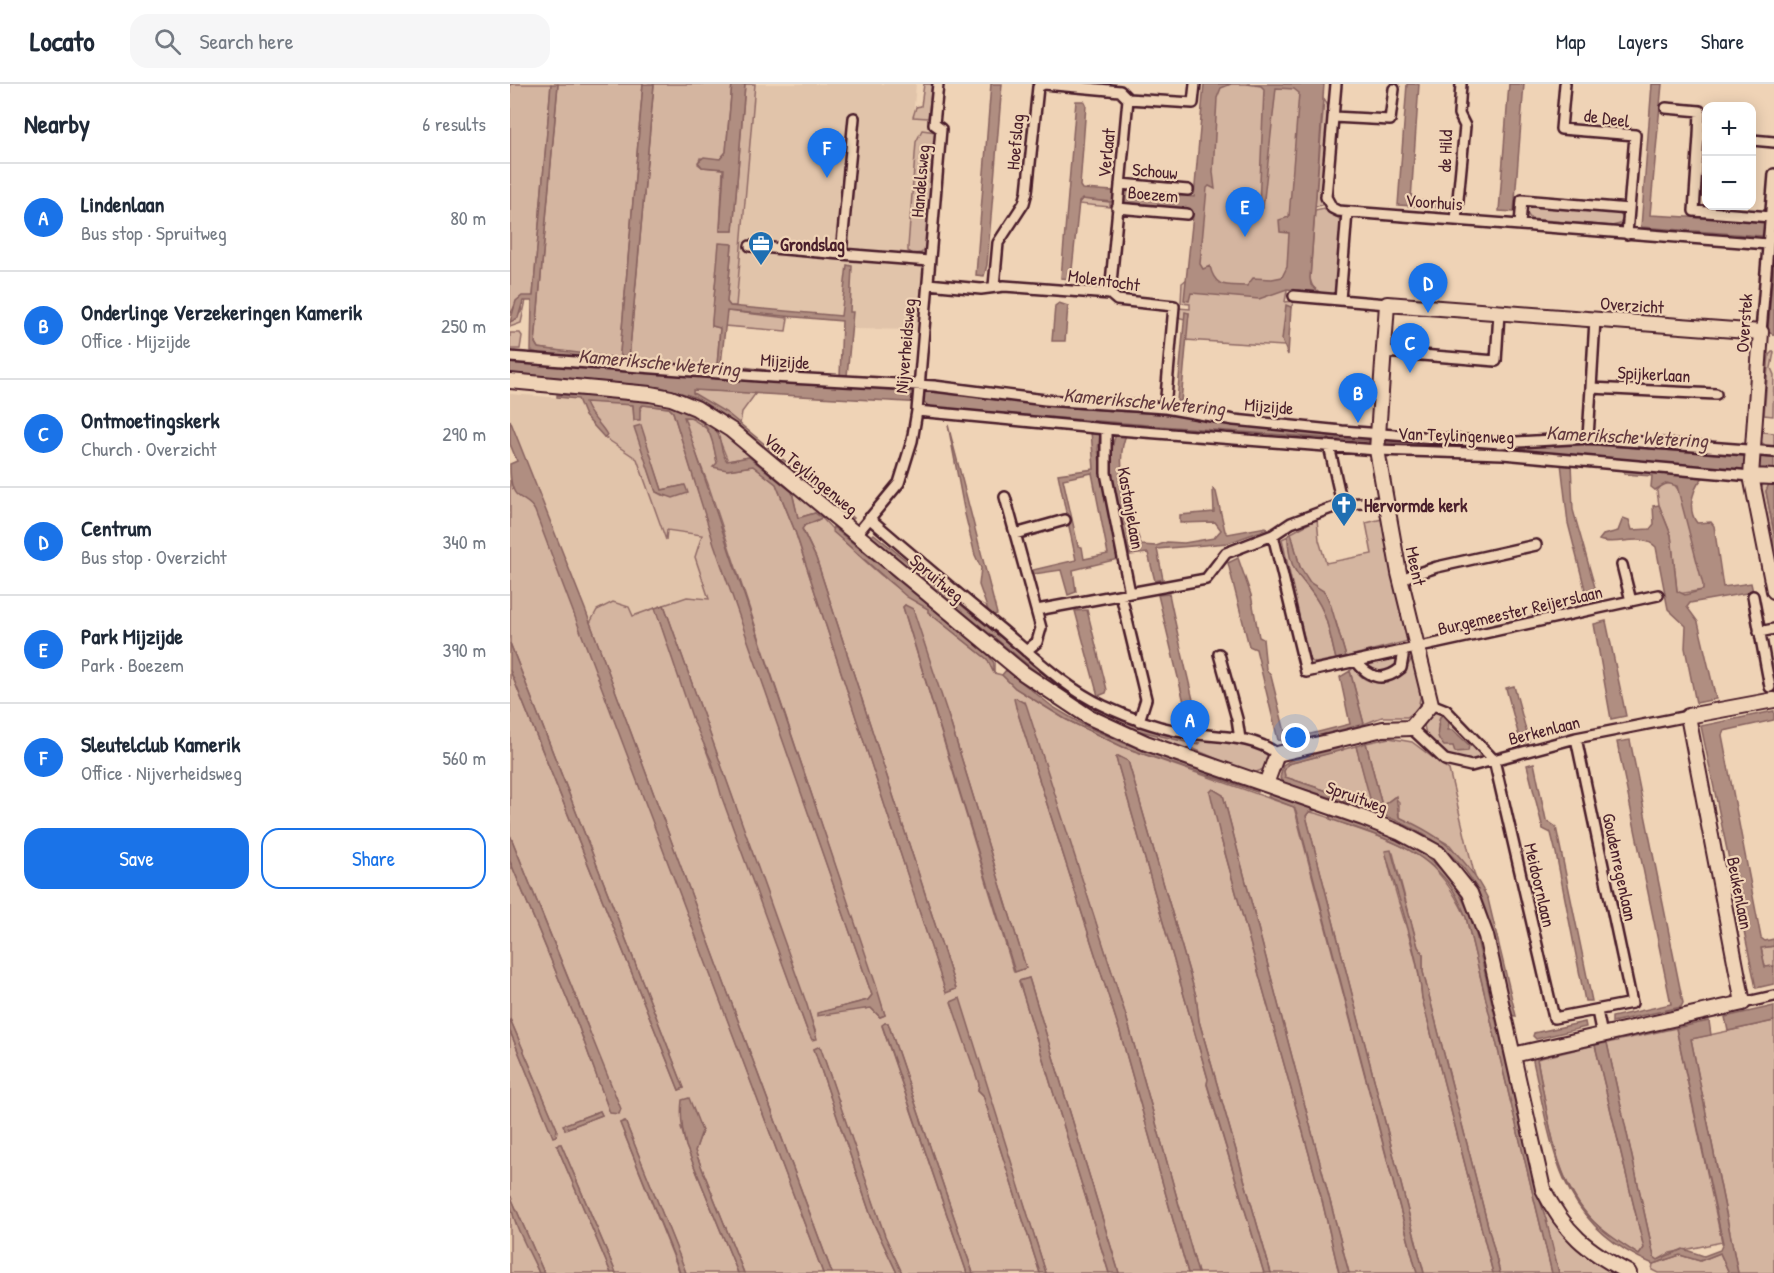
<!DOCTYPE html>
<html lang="en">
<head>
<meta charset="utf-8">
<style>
  body { margin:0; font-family:"Patrick Hand",sans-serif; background:#f6f6f7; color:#1f2937 }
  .controls { position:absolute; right:18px; top:18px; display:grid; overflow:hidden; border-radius:12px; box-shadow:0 3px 15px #0003 }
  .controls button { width:54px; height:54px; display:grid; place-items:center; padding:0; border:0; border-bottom:2px solid #e0e1e3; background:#fff; color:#1f2937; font:30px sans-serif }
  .you { position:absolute; left:786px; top:654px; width:21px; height:21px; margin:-15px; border:4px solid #fff; border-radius:50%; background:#1a73e8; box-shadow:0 0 0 9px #1a73e833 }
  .badge { display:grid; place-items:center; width:39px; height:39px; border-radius:50%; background:#1a73e8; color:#fff; font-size:20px; font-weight:700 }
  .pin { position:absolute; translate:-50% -50px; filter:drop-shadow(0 2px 3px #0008) }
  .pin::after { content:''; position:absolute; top:32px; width:21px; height:18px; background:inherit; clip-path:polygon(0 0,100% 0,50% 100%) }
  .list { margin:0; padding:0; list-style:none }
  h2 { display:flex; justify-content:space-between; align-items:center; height:78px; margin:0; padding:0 24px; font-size:26px }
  h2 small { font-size:20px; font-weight:400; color:#747a83 }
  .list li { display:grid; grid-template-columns:39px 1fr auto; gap:18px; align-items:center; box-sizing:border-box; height:108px; padding:0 24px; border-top:2px solid #e0e1e3 }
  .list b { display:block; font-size:22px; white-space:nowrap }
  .list p { margin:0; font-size:20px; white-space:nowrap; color:#747a83 }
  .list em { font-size:20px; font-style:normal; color:#747a83 }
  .actions { display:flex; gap:12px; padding:18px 24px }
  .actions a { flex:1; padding:14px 0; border:2px solid #1a73e8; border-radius:18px; text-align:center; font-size:21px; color:#1a73e8 }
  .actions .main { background:#1a73e8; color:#fff }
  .icon { flex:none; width:33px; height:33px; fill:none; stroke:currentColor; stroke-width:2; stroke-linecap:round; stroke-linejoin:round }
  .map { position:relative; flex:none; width:1264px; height:1189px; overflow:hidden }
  header { display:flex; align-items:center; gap:36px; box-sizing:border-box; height:84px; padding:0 30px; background:#fff; border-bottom:2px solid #e0e1e3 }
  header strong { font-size:28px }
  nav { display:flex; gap:33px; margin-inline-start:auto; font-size:21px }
  .search { width:420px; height:54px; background:#f6f6f7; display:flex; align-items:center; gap:15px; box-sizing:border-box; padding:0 21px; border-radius:18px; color:#747a83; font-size:22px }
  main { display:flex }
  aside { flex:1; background:#fff }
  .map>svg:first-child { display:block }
</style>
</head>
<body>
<header>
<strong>Locato</strong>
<div class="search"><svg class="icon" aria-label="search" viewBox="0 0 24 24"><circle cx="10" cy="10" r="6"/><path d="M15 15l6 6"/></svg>Search here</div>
<nav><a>Map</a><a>Layers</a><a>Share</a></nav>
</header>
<main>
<aside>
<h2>Nearby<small>6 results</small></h2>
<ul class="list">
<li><span class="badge">A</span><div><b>Lindenlaan</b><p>Bus stop · Spruitweg</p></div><em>80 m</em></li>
<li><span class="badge">B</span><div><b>Onderlinge Verzekeringen Kamerik</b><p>Office · Mijzijde</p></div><em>250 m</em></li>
<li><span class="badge">C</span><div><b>Ontmoetingskerk</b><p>Church · Overzicht</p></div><em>290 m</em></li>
<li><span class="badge">D</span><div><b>Centrum</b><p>Bus stop · Overzicht</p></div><em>340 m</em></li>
<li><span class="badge">E</span><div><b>Park Mijzijde</b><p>Park · Boezem</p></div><em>390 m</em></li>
<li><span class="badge">F</span><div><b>Sleutelclub Kamerik</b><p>Office · Nijverheidsweg</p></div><em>560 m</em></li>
</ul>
<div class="actions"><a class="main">Save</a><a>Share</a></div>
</aside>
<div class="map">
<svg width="1264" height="1189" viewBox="0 0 1264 1189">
  <rect width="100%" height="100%" fill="#efd3b6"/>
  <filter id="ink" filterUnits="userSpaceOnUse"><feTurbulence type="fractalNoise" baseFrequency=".0167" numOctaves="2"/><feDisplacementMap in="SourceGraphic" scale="12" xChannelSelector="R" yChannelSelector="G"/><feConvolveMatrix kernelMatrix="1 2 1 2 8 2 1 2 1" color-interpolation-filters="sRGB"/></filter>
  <g filter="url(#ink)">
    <path fill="#e1c4aa" d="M245 0H406L403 33 418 34 431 45 413 246 341 245 343 229 340 228 339 217 342 182 337 181 331 232 226 222Z
      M0 310 68 315 75 332 94 353 127 374 155 454 157 446 192 451 185 473 199 515 177 513 122 532 87 526 80 539 0 336Z"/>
    <path fill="#d4b5a0" stroke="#8f6a66" stroke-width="1.5" fill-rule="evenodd" d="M0 0H41L23 212 7 217 0 231Z
      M48 0H133L110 269 113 276 28 264 25 259Z
      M144 0H222L216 68 210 75 190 74 188 80 192 83 213 85 210 147H223L235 0H245L226 222H220L217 218 222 160 206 193 202 242 210 244 207 282 255 288V290L119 275Z
      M414 0H422L418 34 403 33 406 23 411 22Z
      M711 0H751L791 5 781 182 775 218 784 217C779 227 770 247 774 262L675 256 679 229H675V235L667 233 668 224 680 225V220L671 219 672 199 677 195 675 216 704 6Z
      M814 15 818 22 812 111 814 120 805 123Z
      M412 46 426 48 417 163 411 169 403 170 398 167V163L406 58Z
      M572 115 600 118V123L568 120Z
      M1020 121 1109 129 1113 134 1110 140 1102 142 1021 135 1015 127Z
      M814 124 832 137 825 211C812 210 802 208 800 194L805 126Z
      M16 216 11 239 0 243V238L11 228 13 217Z
      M217 227 278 234 276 247 214 242Z
      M0 249H10L12 252 10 265H0Z
      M1262 268H1264L1261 284 1264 291 1263 332 1254 331 1259 271Z
      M183 306 246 309 232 328 230 340 182 309Z
      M79 316 123 321 124 336 133 321 159 324 163 328 205 460 362 911 358 916 308 929 361 924 370 933 375 931 198 400 173 336 176 332C204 345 202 351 207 379L217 386 243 382 266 400 285 447 436 908 446 905 306 474 292 444 295 441 308 437 305 429 288 434 282 408 239 373 218 377 204 343 161 320C219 341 265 390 313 429L312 434C338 463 385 507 419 525L418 528 477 575 484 589 492 591 505 604 555 635 613 663 784 723 907 1189H839L713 711 710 751 812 1116 829 1189H761L689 937 686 912 618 677 608 672 606 674 698 995 697 1001 754 1189H688L616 932 514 618 506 623 610 948 678 1189H609L519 894 509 897 599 1189H536L449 915 469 1000 468 1006 473 1011 530 1189H463L378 939H375L372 942 457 1189H392L375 1153 310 963 304 965 363 1138 387 1189H322L80 539 87 526 103 518 119 523 123 532 145 524 297 946 306 949 154 521 177 513 199 515 185 473 192 451 157 446 156 456 127 375 94 353 96 351C90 339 77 331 75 318ZM130 342 152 406 175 401 155 413 146 408 125 343ZM395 521 440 637 516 884 504 888 393 523Z
      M1253 348 1264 349V365H1253L1254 360 1249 357 1250 350Z
      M0 396C8 414 12 408 21 420 33 435 38 459 45 477L313 1189H234L185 1067 192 1047 171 1043 176 1062 228 1189H176L115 1037 110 1039 170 1189H106L51 1060 47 1062 101 1189H34L0 1111V947L43 1052H46L47 1045 0 935V777L68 941 98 1023 109 1029 76 938 0 751V586L169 1006 174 1004 0 559ZM90 1027 92 1031 55 1045 54 1041Z
      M1254 398 1264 399 1256 407 1264 449V482L1250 407Z
      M1163 399 1170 408 1194 501 1193 506 1168 510 1167 507 1161 451 1149 421 1147 407 1152 401Z
      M807 435 809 456 816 479 862 470 856 439 872 435 898 557 836 573 826 538 790 483 781 449Z
      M778 452C779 491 793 492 810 521 819 537 821 558 826 575L805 579 799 576 772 455Z
      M889 572V580L884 585 866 589 859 585 857 580Z
      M902 574 911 609 908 625 897 633H872L854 640 840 587 844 583C853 601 877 604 892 590 897 585 899 579 902 574Z
      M586 620 621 636 746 660C756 666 760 670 756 682 745 695 728 685 713 680L714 678 679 663 677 665 660 662 582 630 583 627 618 644 689 656 621 639 584 623Z
      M930 628 971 667 967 676C945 681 916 665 914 640L921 629ZM933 631 938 646 959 661 945 664 928 641 930 633Z
      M879 654 902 658 939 686 965 793 940 761 889 733V718L884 713 872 722 856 659Z
      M846 662 863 722 775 693 774 687 778 680Z
      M799 728C812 729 829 738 842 743 903 764 927 773 956 833L1042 1189H990L913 888V870L908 863 883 769 876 767C884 817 908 864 912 914L983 1189H914L796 732Z
      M1264 862V882L1255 883 1251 864Z
      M1264 937V1189H1228L1181 955Z
      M1166 944 1212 1158 1160 1169 1148 1176 1144 1173 1097 959Z
      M1085 961 1134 1164 1129 1171C1113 1161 1097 1151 1084 1138 1043 1098 1038 1028 1027 975Z
      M1029 1112C1043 1147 1072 1173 1106 1189H1049Z
      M0 1122 29 1189H0Z
      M1210 1169 1219 1189H1148L1142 1186 1143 1180 1170 1171 1190 1177Z"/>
    <path fill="#b08e81" stroke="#87625f" stroke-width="1.5" fill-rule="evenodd" d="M41 0H48L25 259 28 264 102 273 101 275 36 271 21 267 22 217H13L8 234 0 238 6 217 12 212H23Z
      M133 0H144L119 275 113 276 110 269Z
      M222 0H235L223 147H210L214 85 192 83 188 78 194 73 210 75 216 68Z
      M481 0H492L477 181 474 192 466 191Z
      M694 0H721L711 4 707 14 703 88 705 105 699 102 697 104 690 180 693 185 700 182C705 205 717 201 737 202L743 194 762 195 772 193 777 183 779 149 770 148 769 136 779 133 789 9 784 5 766 4 753 124 749 122 754 5 751 2 737 0H814L800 194 801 201 809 208 777 205 749 215 681 209 679 217 674 216 683 131 680 125 613 118V107L684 113Z
      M897 0H909L901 116 934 119 933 124 888 121Z
      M999 0H1014L1004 128 989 127Z
      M1142 0H1152L1140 131 1252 137 1255 141 1252 152 1131 143Z
      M566 17H574L576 21 570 102 572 105 603 107V118L572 115 569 118 561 195 551 194Z
      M209 159 222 160 217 218 220 222 331 232 337 181 342 182 340 228H343L337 292 330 293 332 237 217 227 211 280 256 286 207 282 210 244 202 242V236Z
      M1264 171V251L1258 247Z
      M549 219 558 222 555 257H542L545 222Z
      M776 221 781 223 778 271 772 256Z
      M675 228 679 229 671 318 667 317Z
      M0 278 426 308 547 323 666 331 717 341 841 353 993 363 1083 361 1264 374V388C1193 385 1123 374 1052 370 841 357 631 341 420 323L415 319 183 306V309L217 329 344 434 342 436 219 335 185 313 151 303 0 289Z
      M47 311C93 313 169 311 204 344 213 352 209 369 217 377L239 373 282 408 288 434 305 429 312 434 295 441 292 445 306 474 446 905 436 909 285 447 266 400 243 382 217 386 203 383 207 379C203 358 200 332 174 333L366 901 375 931 370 933 361 924 307 932V929L358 916 362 911 204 460 163 328 159 324 133 321 130 323V336H124L123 321 75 318C77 330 91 339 97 351L94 353 75 332 68 315 47 313Z
      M0 336 75 525 322 1189H313L25 427C20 417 13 417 6 410 0 403 0 389 0 380L7 377 0 360Z
      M131 341 152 406 175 401 178 409 163 414 146 408 124 343Z
      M438 341 487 530 480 532 469 501 471 484 465 471 455 430Z
      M581 347 590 350 588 365 595 414 608 475 563 486 566 508 558 511 551 486 524 490 523 486 566 476 548 390 584 385ZM582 389 598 470 574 475 572 463 568 462 553 395Z
      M617 349C602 380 621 430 631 461L646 462 657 458 674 459 704 454 711 446 705 438 670 439V431L704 428 703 405 706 408 715 447 718 450 756 443 757 445 718 459 647 465 653 495 645 497 638 469 620 471C611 439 593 382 606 350Z
      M1051 379H1061L1063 426 1088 514 1078 517 1058 439Z
      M1114 383 1198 390C1183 399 1176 425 1187 439L1201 438 1204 442 1213 503 1241 499 1243 508 1180 519 1177 523 1188 538 1206 615 1186 619 1175 564 1176 542 1158 525 1146 463C1131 448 1106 463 1089 456L1093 451 1108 447 1113 434 1119 436 1122 446 1140 445 1144 440 1143 422 1149 421 1161 451 1167 507 1175 511 1193 506V501L1167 402 1157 399 1145 406 1141 403 1142 392 1114 390Z
      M1264 399V449L1256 407 1259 400Z
      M323 443 478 570 484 579V589L477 575 418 528V525L397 513 322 447Z
      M781 449 790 483 799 498 815 508 821 522 836 573 826 575C821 558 819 537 810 521 792 489 779 494 778 452Z
      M364 450 558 608 621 639 690 659 688 661 618 644 555 611 361 453Z
      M728 474 741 511 749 553 753 555 756 585 761 592 777 656 840 640 830 593 840 587 854 640 779 659 768 656 746 565 739 562 718 479Z
      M659 510C668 554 679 599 690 645L680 643 648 511Z
      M154 521 297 921 307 955 302 956 297 946 212 714 202 678 183 636 145 524Z
      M395 521 403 525 440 637 516 884 505 888 393 523Z
      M577 526 597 606 596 609 588 612 565 527Z
      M1096 537 1116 632 1101 635 1084 540Z
      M0 559 174 1004 169 1006 0 586Z
      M496 586 543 623 575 642 614 659 742 706 744 704 748 706 747 708 613 663 555 635 505 604 492 591Z
      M1004 602 1019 657 1011 660 996 604Z
      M506 614 516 620 616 932 688 1189H678L610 948 506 623 504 615Z
      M1264 627V636L1214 647 1212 651 1251 854 1255 857 1264 855V862L1251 864 1255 883 1264 882V900L1246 904 1191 642Z
      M933 631 939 637 938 646H943L959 661 958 667 945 668 943 662H934C924 651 928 646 930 633Z
      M1120 656 1173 919 1171 923 1102 938V933L1161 920 1107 658Z
      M856 659 872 722 886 712 889 733C934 753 955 771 978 815L1006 932 1000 931C991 893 986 852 972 816 941 738 845 723 775 699L770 694 773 681 779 677 833 663V666L778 680 774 687 775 693 862 722 846 662Z
      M608 672 618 677 686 912 689 937 761 1189H754L697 1000 698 995 606 674Z
      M1024 679 1036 736 1046 743 1082 917H1075L1046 769 1041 749 1033 745 1017 681Z
      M703 705 713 711 839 1189H829L812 1116 710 751 700 708Z
      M760 710 807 726 799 728 796 732 914 1189H907L786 727 784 723 758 713Z
      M821 731C868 747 919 761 947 805 953 815 958 827 963 838L1023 1095 1036 1135 1049 1189H1042L956 833C951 822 947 810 939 800 910 762 863 750 820 735Z
      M0 751 111 1025 109 1030 100 1029 68 941 0 777Z
      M881 766 908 863 913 870V888L990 1189H983L912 914C908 867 888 814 875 767Z
      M519 894 609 1189H599L509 897Z
      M450 914 536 1189H530L473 1011 468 1006 469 1000 441 918Z
      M1264 922V937L1218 947 1215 933Z
      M0 935 47 1045 46 1052 43 1053 0 947Z
      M1199 937 1201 951 1181 955 1228 1189H1219L1210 1169 1190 1177 1170 1171 1143 1180C1048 1141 1043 1065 1023 977L1024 972 1027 975C1038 1028 1043 1099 1084 1138 1097 1151 1114 1161 1129 1171L1134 1164 1085 961 1097 959 1144 1173 1148 1176 1173 1165 1194 1172 1210 1166 1213 1159 1166 944Z
      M1075 938 1076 943 1026 955 1023 952 1024 949Z
      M375 939H378L463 1189H457L372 941Z
      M310 962 375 1152 392 1189H387L363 1138 304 965Z
      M179 1014 192 1047 185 1067 234 1189H228L176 1062C172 1046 170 1032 172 1016Z
      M90 1027 92 1031 55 1045 53 1041Z
      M115 1037 172 1178 176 1189H170L167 1180 110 1039Z
      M49 1060H51L106 1189H101L47 1062Z
      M0 1111 34 1189H29C19 1166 0 1137 0 1111Z"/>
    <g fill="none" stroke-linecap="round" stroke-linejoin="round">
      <defs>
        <path id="street" d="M826 0 816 113 822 124 828 127 1258 160
          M1055 0 1051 45 1125 51 1117 150
          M1156 24 1190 27 1189 52
          M823 33 880 36 884 5
          M344 34 331 170 419 177
          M1196 52H1189L1184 127 1261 133
          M1242 56 1264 58
          M610 100 678 106
          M607 124 677 130
          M837 128 830 216 877 220
          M946 136 955 42 949 30 951 0
          M1010 140 1012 116 1119 125
          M240 162 331 170
          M418 200 471 205 494 202 600 210 607 216 664 222 655 324
          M484 202 488 159 514 119 517 108 528 3 534 0 610 7 618 15
          M600 210 618 15 683 19 685 0
          M784 212 830 216
          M1251 248 1264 90
          M874 268 986 277 989 229
          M0 273 262 293 424 302 535 316 655 324 724 336 832 347 990 359 1078 354 1264 368
          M1081 304 1206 310
          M407 327 431 45 424 40 428 0
          M596 345V389L620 509
          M1078 354 1085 236
          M819 362 832 420
          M495 413 531 544 527 558 516 567
          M359 434C403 472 447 509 492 546 524 573 555 604 594 622 618 633 642 642 667 647 700 654 741 649 767 670
          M505 450 555 436
          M346 451 389 399 402 357 407 327 596 345 867 366 993 370 1241 392
          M763 451 796 588 1148 511
          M1112 481 1121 517
          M890 495 927 483 1026 461
          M611 511 636 615 629 637
          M1243 512 1260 603
          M527 526 696 495 716 469 763 451 781 439 832 420 875 418
          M1249 548 1264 545
          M709 570 727 635 730 655
          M846 577C859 594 873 599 891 584L894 567
          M921 620 936 626 984 676 1044 934 1122 919 1066 654
          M901 644 935 676 961 682 1066 654 1178 632
          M1233 919 1264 912
          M1087 927 1092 951"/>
        <path id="secondary" d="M0 297 140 310 161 314 186 324 221 346 513 589 579 633 636 659 853 734 891 749 928 769 960 809 976 852 1033 1105C1055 1149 1076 1166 1119 1189
          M1241 392 1264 393
          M756 700 767 670 873 645 901 644 921 620 889 489 867 366 877 220 1251 248 1241 392 1264 507
          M1003 971 1233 919 1178 632 1264 616"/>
      </defs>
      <use href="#street" stroke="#4a1f2b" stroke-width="14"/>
      <use href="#secondary" stroke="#4a1f2b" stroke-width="18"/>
      <use href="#street" stroke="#efd3b6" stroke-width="9"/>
      <use href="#secondary" stroke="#efd3b6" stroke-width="14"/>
    </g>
  </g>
  <defs>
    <symbol id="office-pin" viewBox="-11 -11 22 30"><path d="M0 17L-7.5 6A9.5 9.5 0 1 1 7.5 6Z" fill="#1f6fb2" stroke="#efd3b6"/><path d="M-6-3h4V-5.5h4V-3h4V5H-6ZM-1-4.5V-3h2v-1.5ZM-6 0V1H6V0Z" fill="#fff"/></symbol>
    <symbol id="church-pin" viewBox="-11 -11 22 30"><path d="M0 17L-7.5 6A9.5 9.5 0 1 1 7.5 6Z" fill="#1f6fb2" stroke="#efd3b6"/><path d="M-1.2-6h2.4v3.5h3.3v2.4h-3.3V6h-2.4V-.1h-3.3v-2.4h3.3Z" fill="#fff"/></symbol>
  </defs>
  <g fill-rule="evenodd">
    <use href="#office-pin" x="236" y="145" width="30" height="40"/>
    <use href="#church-pin" x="819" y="406" width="30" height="40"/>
  </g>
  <g text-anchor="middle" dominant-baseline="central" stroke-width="4.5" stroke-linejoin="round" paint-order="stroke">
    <g font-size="18" fill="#4a1f2b" stroke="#efd3b6">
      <text transform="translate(1097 34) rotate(8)">de Deel</text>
      <text transform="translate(505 58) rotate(-85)">Hoefslag</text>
      <text transform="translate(935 67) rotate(-88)">de Hild</text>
      <text transform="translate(596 69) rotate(-84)">Verlaat</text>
      <text transform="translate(645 87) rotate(5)">Schouw</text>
      <text transform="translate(410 97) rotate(-85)">Handelsweg</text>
      <text transform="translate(643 110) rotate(5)">Boezem</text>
      <text transform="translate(924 118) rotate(4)">Voorhuis</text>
      <text transform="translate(594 196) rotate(8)">Molentocht</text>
      <text transform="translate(1122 221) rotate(4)">Overzicht</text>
      <text transform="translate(1234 239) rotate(-86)">Overstek</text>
      <text transform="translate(395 262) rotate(-85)">Nijverheidsweg</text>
      <text transform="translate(275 277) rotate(4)">Mijzijde</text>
      <text transform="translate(1144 290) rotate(3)">Spijkerlaan</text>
      <text transform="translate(759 322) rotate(5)">Mijzijde</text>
      <text transform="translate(946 351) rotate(2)">Van Teylingenweg</text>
      <text transform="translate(301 390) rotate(40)">Van Teylingenweg</text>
      <text transform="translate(621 424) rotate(80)">Kastanjelaan</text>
      <text transform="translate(906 482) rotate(78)">Meent</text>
      <text transform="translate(427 494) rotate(40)">Spruitweg</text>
      <text transform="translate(1010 526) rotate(-13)">Burgemeester Reijerslaan</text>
      <text transform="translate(1034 646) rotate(-14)">Berkenlaan</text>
      <text transform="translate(847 713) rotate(20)">Spruitweg</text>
      <text transform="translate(1110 783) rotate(78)">Goudenregenlaan</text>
      <text transform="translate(1030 801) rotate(77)">Meidoornlaan</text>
      <text transform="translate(1230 809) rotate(79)">Beukenlaan</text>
    </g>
    <g font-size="18" font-weight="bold" fill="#4a1f2b" stroke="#efd3b6" text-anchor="start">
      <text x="270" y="160">Grondslag</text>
      <text x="854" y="421">Hervormde kerk</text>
    </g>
    <g font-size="20" font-style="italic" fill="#643b40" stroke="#efd3b6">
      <text transform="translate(149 278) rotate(5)">Kameriksche Wetering</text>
      <text transform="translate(634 317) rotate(5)">Kameriksche Wetering</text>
      <text transform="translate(1117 352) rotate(3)">Kameriksche Wetering</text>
    </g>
  </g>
</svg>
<div class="controls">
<button>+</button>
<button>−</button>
</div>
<div class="you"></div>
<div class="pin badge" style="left:680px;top:666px">A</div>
<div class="pin badge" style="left:848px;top:339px">B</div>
<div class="pin badge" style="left:900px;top:289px">C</div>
<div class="pin badge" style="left:918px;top:229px">D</div>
<div class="pin badge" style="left:735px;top:153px">E</div>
<div class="pin badge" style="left:317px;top:94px">F</div>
</div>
</main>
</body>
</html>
